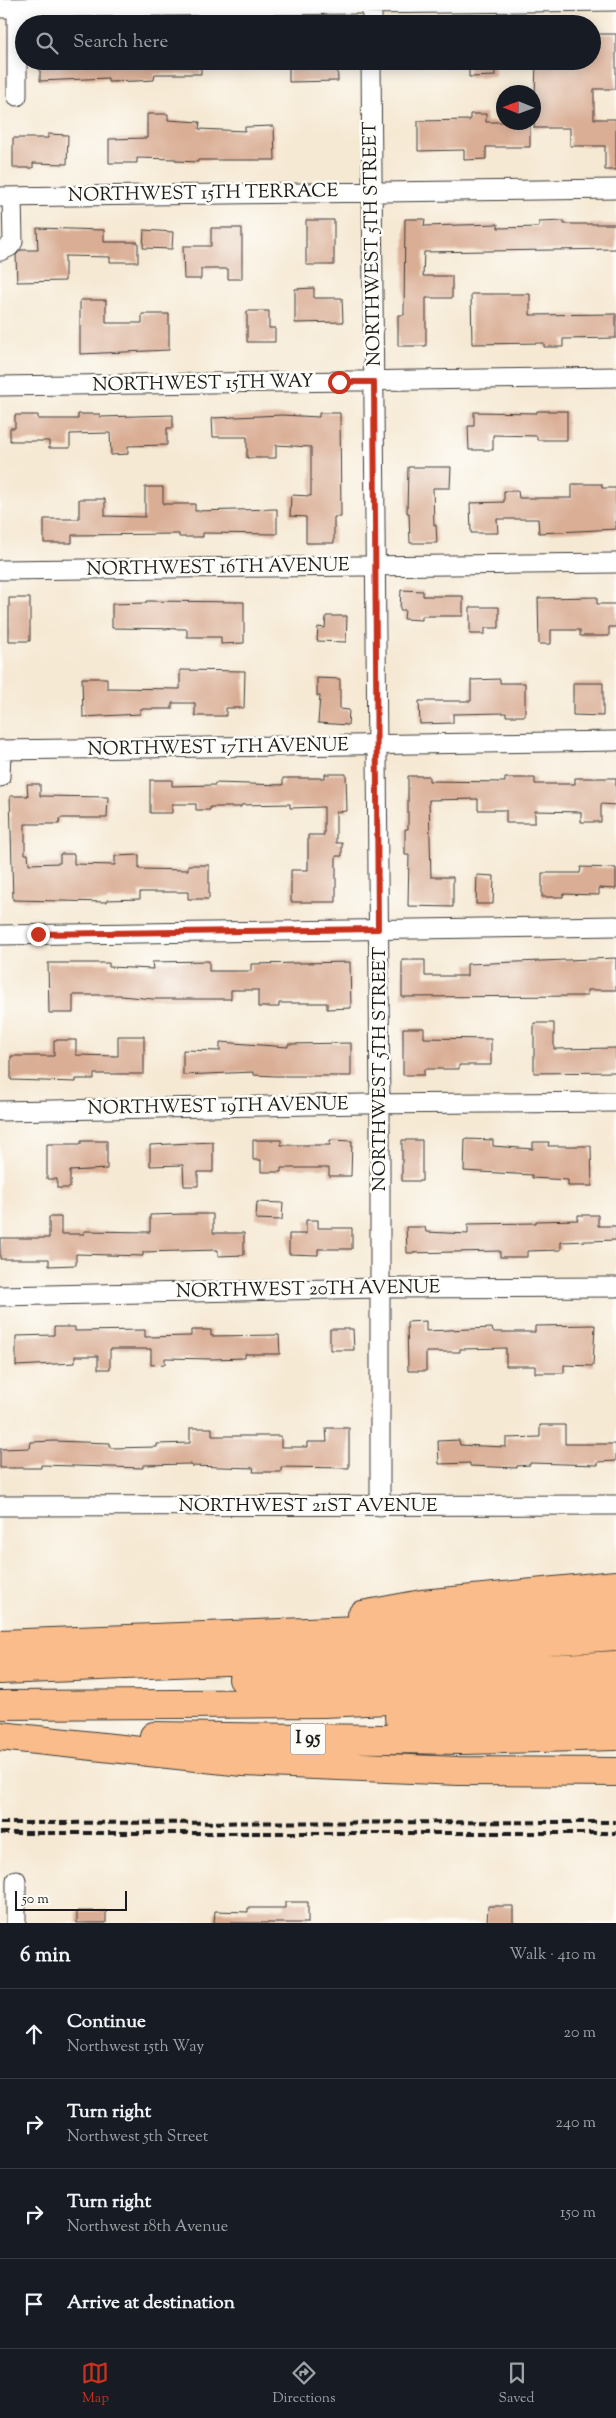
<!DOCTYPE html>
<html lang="en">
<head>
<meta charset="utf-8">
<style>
  body { margin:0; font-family:"Sorts Mill Goudy",serif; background:#242831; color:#f1f3f6 }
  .compass { position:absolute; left:496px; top:85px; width:45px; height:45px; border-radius:50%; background:#171b24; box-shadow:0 2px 12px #0003; rotate:271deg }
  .scale { position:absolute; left:15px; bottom:12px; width:112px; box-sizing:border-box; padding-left:5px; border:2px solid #1c1c1c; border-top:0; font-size:14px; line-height:18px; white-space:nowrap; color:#1c1c1c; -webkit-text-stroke:4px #fdfcf7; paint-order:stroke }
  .stop { position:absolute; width:15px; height:15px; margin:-11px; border:4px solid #c8321e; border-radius:50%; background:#fff }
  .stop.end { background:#c8321e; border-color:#fff; box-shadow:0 1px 5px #0008 }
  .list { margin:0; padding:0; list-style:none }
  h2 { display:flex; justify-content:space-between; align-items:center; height:65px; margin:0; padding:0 20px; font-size:21px }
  h2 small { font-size:16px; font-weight:400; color:#9ea1a6 }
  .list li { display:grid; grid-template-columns:32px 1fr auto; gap:15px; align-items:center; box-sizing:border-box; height:90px; padding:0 20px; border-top:1px solid #363941 }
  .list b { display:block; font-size:19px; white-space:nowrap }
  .list p { margin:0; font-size:16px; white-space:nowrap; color:#9ea1a6 }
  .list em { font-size:16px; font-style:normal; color:#9ea1a6 }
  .icon { flex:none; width:28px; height:28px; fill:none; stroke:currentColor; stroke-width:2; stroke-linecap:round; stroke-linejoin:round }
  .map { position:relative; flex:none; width:616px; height:1923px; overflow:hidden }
  .search { position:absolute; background:#171b24; box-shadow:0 2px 12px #0003; left:15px; right:15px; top:15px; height:55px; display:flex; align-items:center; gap:12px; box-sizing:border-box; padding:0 18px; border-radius:28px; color:#9ea1a6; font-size:19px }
  .sheet { height:425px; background:#171b24 }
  nav { display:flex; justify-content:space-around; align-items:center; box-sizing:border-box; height:70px; border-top:1px solid #363941; background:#171b24; font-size:14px; color:#9ea1a6 }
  nav a { display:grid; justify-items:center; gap:2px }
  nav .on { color:#c8321e }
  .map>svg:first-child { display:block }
</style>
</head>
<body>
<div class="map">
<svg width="616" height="1923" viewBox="0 0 616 1923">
  <rect width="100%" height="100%" fill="#fdfcf7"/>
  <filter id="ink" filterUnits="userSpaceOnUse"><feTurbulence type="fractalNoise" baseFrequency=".02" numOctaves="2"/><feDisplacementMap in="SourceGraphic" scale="10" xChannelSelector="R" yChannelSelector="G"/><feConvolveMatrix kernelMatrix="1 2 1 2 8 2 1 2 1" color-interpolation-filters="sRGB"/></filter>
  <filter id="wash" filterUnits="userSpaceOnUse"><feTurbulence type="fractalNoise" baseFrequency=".0096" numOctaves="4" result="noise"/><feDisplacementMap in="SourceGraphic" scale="20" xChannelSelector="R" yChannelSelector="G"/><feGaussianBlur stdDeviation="1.12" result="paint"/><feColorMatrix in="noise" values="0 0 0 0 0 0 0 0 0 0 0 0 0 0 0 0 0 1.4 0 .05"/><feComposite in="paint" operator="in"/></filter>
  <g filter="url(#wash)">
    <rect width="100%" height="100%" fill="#f6e9d4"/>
    <g id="blocks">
      <path fill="#daae95" d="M592 34H616V89H594V119H616V170H605V146H570V128H534L536 61H592Z
        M40 61H201V74H155L154 80 137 81 108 82V78L40 81Z
        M289 61H337L338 81 289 82Z
        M469 61H495V76L469 77Z
        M147 114H168V120L200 122 199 129 245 131V127L274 126 275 160H198V162L176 161V159L137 158V163H109V139L147 138Z
        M470 114H486V122H530V147H486V159L464 160V150L418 151V121L470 120Z
        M48 134 68 135 67 164 33 163V168H13V138H48Z
        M405 219H425L424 226 498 224V228L539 227V222L564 221V224H616V249L424 252 423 276H452V298H426V346H398V315H404Z
        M306 220H334V265H306Z
        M37 228 104 230V242H138V262H110V257L65 256V281L17 282 16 255 21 250H38Z
        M211 228H242V279H228V269H201V279H184L183 246H211Z
        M144 230 173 232 172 249 143 248Z
        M314 288V298H342L343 322 295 323V289Z
        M471 294H530V315L616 314V338L563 339V347H544V343L472 344Z
        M80 300H106V323H142V314H169V350L80 354Z
        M247 311H269V328H275V342H247Z
        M537 411H567V440H537V436L493 435V450H469L468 426H474V412L537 413Z
        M319 413H340L341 517H334V543H306V517L290 516 291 495 311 496V447L276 445V458H247V437H213L212 418 282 415 319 417Z
        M78 414H100V417L173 415V428H167V445L128 446V454L111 455 110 433 70 434V448H49V441H10V428H15V415H38V419H78Z
        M408 467H451L450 488H433L434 525H436L437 543H410L409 513H407Z
        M572 484H602V488H616V529L539 533 538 519H497L498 533H471L470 503 504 502V491H518L519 498H572Z
        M145 487H163V504H195V511L277 509V534L203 533V537H179V534L72 535V543H44V519H79V499H105V516L145 517Z
        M401 590 423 591V596H463V616H422V620L404 619 405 610H400Z
        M597 597V604H616V627H609V636H580V630H551V644H539L538 598Z
        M9 598H30V641H9Z
        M146 601 244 602V643L221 644V637H187V629L112 628V604L146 603Z
        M470 607H499V628H485V634H470Z
        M326 616H347L346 642 317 641 318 627 325 628Z
        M180 670 245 671 244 708H226V716H195V703H172V709H140V714L83 717 82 678H107V688L180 689Z
        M317 678 340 679V709L349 710 348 725 318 723 320 696H317Z
        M500 679V683H525V716H506V713L453 714V723L420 724 419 701H471V680Z
        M573 683H603V716L573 715Z
        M325 774H346L347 811 336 812V843H342V856H336V902H291V870H308V835H324V807L290 808V804L241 805V807H210V810H196V804H172V813H150V780H172V786L215 785V783L283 785V778H325Z
        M408 776H429V781L505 782V778H535V784H575V778H616V805L601 804V822H581V812L535 811V823H506V810H478V799L429 800 431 877H453V907L408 906 409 855H405V829H408Z
        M27 784H40V796L108 797 107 818H60L59 824H25V854H28L29 864 60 863V854H74V864L115 865V856L139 855V869L188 870V865H209V899H188V892H140V899L107 900V902L13 900 10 796H28Z
        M581 867 616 868V889L599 888V895L563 894V897H542V873H580Z
        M477 875 494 876 493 904H476Z
        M616 958V990H587V996L402 997V960H425V976H467V964Z
        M209 961V971H251V964L350 962 351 1008 327 1009V1003H279V1007H258V990H231V999H153L121 996V995H73V1013H49L48 963H109V967L153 969 152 962Z
        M534 1023H554V1049L616 1048V1072L534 1073Z
        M403 1028H424V1038L491 1039V1065H459V1069H424V1075H403Z
        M118 1036H144V1074H94V1079H76V1082L11 1080V1056H54V1040H76V1055L118 1056Z
        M220 1042 288 1047V1044L351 1043V1076H276L254 1075V1072L183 1075V1050L220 1051Z
        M465 1139 493 1140V1146L533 1149V1142H549L548 1146H591L592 1186H568V1180L532 1178V1175L464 1171Z
        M253 1140H281V1145H330V1140L352 1141 351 1176H329V1168H281V1172H261V1160H253Z
        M402 1140H422V1181H402Z
        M81 1141H107V1169L70 1171V1188H57V1179H47V1144H81Z
        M213 1142V1172H198V1186H184L183 1165 150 1166V1145Z
        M257 1202 283 1203 282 1220 256 1219Z
        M184 1214H213V1233H244V1255L218 1256V1250L143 1252V1256L76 1254V1265L49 1266V1259H0V1238H49V1217H61V1234H84V1231L150 1232V1215Z
        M578 1215H598V1226H616V1240L561 1242V1250L527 1251V1257H500V1251L407 1253 406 1227H425L426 1232 468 1234V1224L536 1223V1221L578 1220Z
        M306 1220H318V1228H352V1249H318V1255L289 1254V1234H306Z
        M426 1321V1331L492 1328 493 1332H535V1326L595 1325 593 1366 564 1365V1373H535V1366H506V1348L460 1349V1352H426V1371H408L407 1322Z
        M54 1327H75V1331L145 1330V1337L191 1336V1330H211V1336L279 1335 280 1354H245V1358L211 1359 165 1358V1364L151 1365V1349H110V1369H98V1356H75V1363L16 1366V1336L54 1335Z
        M330 1329H353L354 1350H330Z
        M540 1425H565V1444H616V1461L598 1462V1465L530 1463V1465L517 1466V1468L470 1466V1463L439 1464 438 1441 459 1440 460 1445 506 1447V1438L540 1437Z
        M190 1428H212V1436H281V1447H307V1442H327L326 1428H349V1468L281 1467V1472H253L254 1468 191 1466V1464L143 1465V1468L41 1465V1468H0V1449L30 1448 31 1442 54 1441 110 1443V1448L157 1447V1444L190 1443Z
        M285 1902H308V1923H214L215 1911 248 1912V1908H285Z
        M488 1906H513V1923H487Z
        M77 1911H106V1923H77Z"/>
    </g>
  </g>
  <g filter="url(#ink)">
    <use href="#blocks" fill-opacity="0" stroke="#3d3b38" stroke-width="1"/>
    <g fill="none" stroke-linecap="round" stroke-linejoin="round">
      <defs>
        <path id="minor" d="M0 8 616 1
          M372 24V0
          M371 61 380 1104V1506
          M17 96V8
          M0 197 616 189
          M0 251 9 247 13 242 12 197
          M0 386 616 377
          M0 570 616 563
          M0 750 616 741
          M0 777 1 750
          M0 935 616 926
          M0 1111 364 1104 616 1102
          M0 1296 381 1288 616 1287
          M0 1506 616 1505
          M16 1880V1923"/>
        <path id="highway" d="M362 1615 422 1604 616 1585
          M0 1644 358 1630 616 1611
          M0 1670 302 1658 616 1636
          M243 1679 438 1675 616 1665
          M0 1705 324 1703 493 1695 616 1685
          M399 1717 616 1713
          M0 1736 243 1762 459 1771 616 1772
          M154 1736 464 1740 616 1736"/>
      </defs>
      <use href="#minor" stroke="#3d3b38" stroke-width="21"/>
      <use href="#highway" stroke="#3d3b38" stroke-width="30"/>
      <use href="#minor" stroke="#fff" stroke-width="19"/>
      <use href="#highway" stroke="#f9bc8a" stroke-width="28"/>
      <path stroke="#1c1c1c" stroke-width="4" stroke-dasharray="8 4" stroke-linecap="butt" d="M0 1823 616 1822
        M0 1833H616"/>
    </g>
  </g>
  <g fill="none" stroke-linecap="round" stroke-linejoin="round" filter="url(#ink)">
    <path stroke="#c8321e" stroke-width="6" d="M38 934 378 929 374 382H339"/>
  </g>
  <g text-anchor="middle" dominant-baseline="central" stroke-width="5" stroke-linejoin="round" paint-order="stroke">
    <rect fill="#fdfcf7" stroke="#605f5e" stroke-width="1" x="290.5" y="1723.5" width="35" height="31" rx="4"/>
    <g font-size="18" font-weight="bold" fill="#1c1c1c">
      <text x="308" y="1739">I 95</text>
    </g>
    <g font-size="19" fill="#1c1c1c" stroke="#fdfcf7">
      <text transform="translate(203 194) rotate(-1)">NORTHWEST 15TH TERRACE</text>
      <text transform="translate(373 244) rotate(-91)">NORTHWEST 5TH STREET</text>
      <text transform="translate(203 384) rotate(-1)">NORTHWEST 15TH WAY</text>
      <text transform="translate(218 568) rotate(-1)">NORTHWEST 16TH AVENUE</text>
      <text transform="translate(218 748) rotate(-1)">NORTHWEST 17TH AVENUE</text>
      <text transform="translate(380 1069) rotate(-90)">NORTHWEST 5TH STREET</text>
      <text transform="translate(218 1107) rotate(-1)">NORTHWEST 19TH AVENUE</text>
      <text transform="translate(308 1290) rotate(-1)">NORTHWEST 20TH AVENUE</text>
      <text x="308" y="1506">NORTHWEST 21ST AVENUE</text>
    </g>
  </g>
</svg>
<svg class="compass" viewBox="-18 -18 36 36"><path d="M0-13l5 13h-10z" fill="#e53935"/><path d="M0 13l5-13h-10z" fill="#9ea1a6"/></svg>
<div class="scale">50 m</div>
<div class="stop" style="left:339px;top:382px"></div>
<div class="stop end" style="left:38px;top:934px"></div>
<div class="search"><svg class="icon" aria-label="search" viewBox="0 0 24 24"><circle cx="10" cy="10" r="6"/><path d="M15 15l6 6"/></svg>Search here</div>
</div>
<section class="sheet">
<h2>6 min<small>Walk · 410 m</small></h2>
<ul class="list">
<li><svg class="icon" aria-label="ahead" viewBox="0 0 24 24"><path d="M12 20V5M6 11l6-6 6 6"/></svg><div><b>Continue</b><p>Northwest 15th Way</p></div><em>20 m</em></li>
<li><svg class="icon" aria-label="right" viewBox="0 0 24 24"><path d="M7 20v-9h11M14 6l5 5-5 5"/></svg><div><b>Turn right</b><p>Northwest 5th Street</p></div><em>240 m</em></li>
<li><svg class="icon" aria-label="right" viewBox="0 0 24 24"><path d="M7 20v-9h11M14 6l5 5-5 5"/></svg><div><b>Turn right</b><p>Northwest 18th Avenue</p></div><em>150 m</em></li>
<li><svg class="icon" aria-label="arrive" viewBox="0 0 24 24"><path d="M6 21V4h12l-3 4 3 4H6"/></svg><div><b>Arrive at destination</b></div></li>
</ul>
</section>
<nav>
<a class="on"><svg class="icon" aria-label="map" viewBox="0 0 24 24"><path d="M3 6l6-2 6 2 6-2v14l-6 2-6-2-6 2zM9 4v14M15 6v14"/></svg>Map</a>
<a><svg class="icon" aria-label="directions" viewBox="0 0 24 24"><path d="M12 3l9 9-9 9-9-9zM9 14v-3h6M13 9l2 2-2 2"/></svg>Directions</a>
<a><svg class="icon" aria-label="saved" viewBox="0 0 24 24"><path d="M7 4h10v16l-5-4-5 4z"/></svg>Saved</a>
</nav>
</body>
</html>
